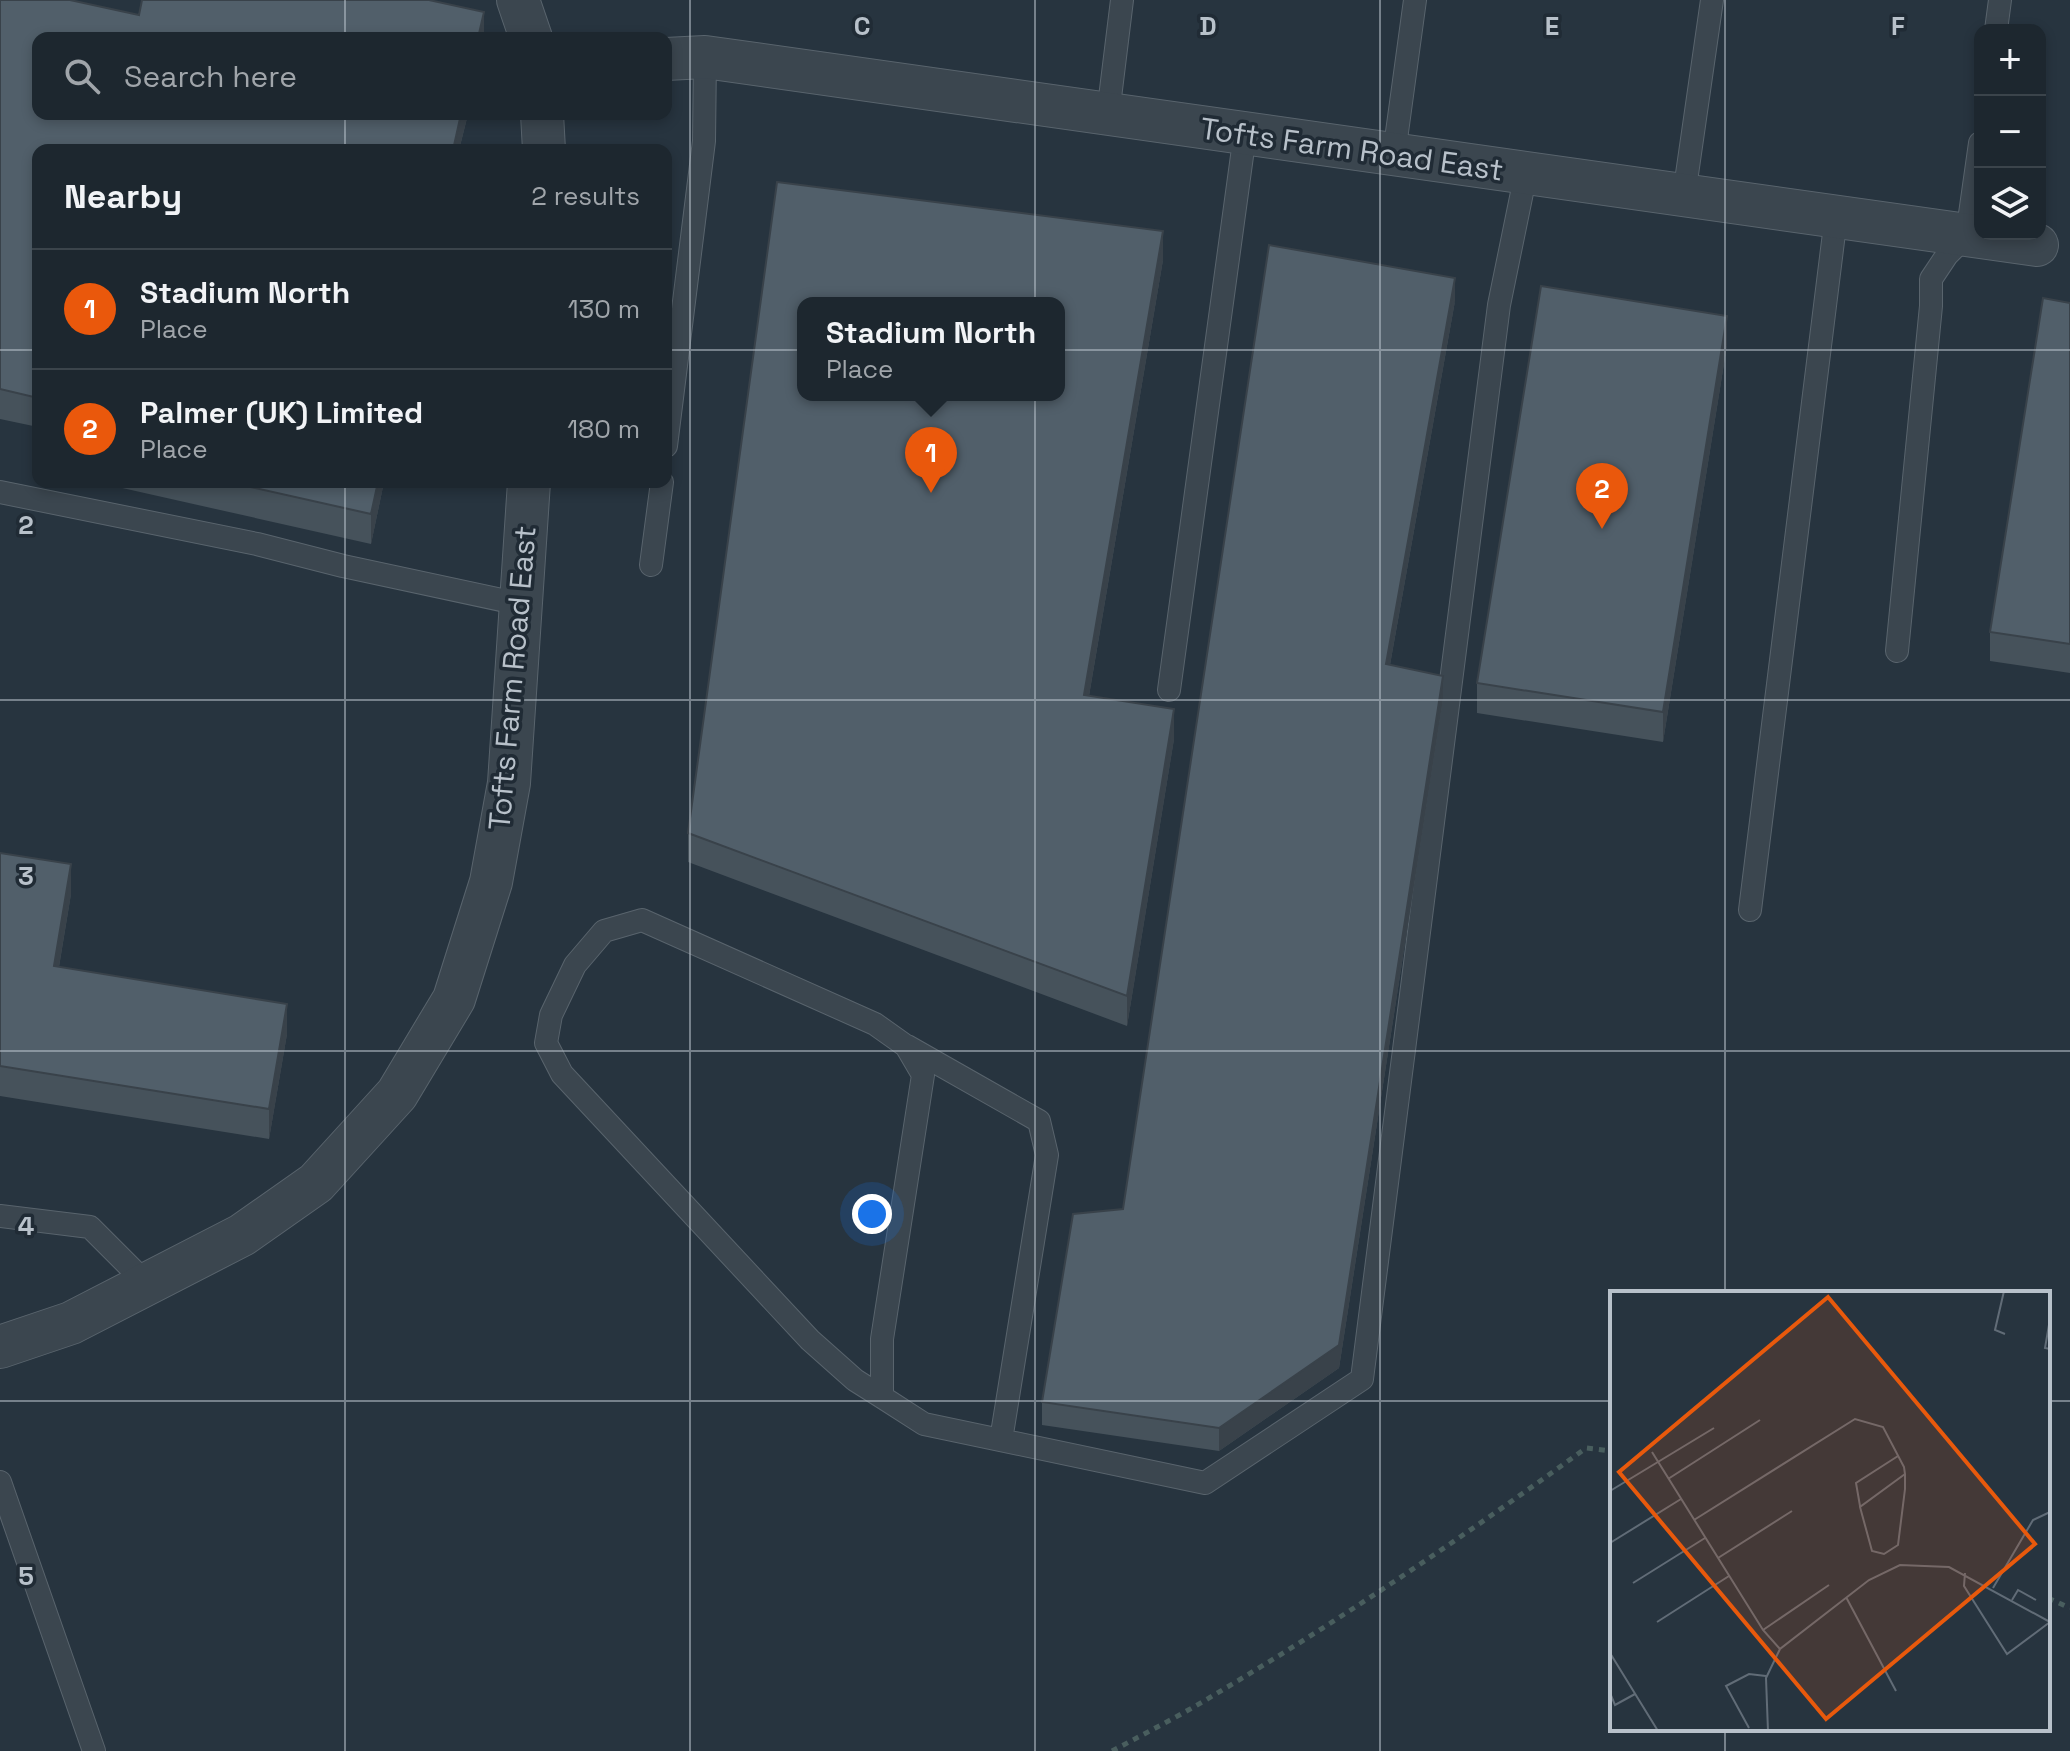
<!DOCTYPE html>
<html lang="en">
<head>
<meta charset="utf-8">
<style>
  body { margin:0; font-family:"Space Grotesk",sans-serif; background:#2a333b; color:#f1f3f6 }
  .controls { position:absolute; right:24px; top:24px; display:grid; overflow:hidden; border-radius:16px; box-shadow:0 4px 12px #0003 }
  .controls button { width:72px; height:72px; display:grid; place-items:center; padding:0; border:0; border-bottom:2px solid #3b444b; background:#1d272f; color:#f1f3f6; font:40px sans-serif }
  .you { position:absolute; left:872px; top:1214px; width:28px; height:28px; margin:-20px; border:6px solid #fff; border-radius:50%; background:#1a73e8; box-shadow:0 0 0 12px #1a73e833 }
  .badge { display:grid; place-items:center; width:52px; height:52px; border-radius:50%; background:#ea580c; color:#fff; font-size:26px; font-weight:700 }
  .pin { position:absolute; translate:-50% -66px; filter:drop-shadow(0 2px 4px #0008) }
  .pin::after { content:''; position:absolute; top:42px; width:28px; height:24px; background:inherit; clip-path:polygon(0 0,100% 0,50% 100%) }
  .popup { position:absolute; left:797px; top:297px; width:268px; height:104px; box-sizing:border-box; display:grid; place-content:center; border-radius:16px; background:#1d272f; filter:drop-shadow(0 2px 6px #0005); font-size:26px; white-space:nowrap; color:#a0a5aa }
  .popup b { font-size:30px; color:#f1f3f6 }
  .popup::after { content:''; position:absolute; left:50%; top:100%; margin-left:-16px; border:16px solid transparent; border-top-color:#1d272f }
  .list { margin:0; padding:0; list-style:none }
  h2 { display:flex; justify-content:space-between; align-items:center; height:104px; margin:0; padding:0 32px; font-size:34px }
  h2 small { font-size:26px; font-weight:400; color:#a0a5aa }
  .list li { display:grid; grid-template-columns:52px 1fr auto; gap:24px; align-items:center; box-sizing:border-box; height:120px; padding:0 32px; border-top:2px solid #3b444b }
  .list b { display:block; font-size:30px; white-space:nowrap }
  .list p { margin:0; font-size:26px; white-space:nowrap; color:#a0a5aa }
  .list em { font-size:26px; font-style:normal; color:#a0a5aa }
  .icon { flex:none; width:44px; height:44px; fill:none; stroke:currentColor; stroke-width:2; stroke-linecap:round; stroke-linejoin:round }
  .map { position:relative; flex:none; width:2070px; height:1751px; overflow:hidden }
  .search { position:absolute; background:#1d272f; box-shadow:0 4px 12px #0003; left:32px; top:32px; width:640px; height:88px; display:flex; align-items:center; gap:20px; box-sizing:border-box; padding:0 28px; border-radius:16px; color:#a0a5aa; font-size:30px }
  .panel { position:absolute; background:#1d272f; box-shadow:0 4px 12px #0003; left:32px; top:144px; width:640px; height:344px; border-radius:16px }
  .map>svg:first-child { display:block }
</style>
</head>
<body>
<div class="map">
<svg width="2070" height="1751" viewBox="0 0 2070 1751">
  <rect width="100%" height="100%" fill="#27343f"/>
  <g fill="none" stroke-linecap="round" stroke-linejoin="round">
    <defs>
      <path id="lane" d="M1996 30 2000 0
        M1108 114 1122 0
        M1394 154 1415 0
        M1684 195 1712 0
        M666 446 704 141 705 57
        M0 492 257 544 343 566 520 604
        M651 565 662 482
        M1897 651 1931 306V279L1947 255 1967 235 1980 143
        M1169 690 1245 134
        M1750 910 1836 217
        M907 1046 1039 1121 1047 1155 1001 1440
        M0 1216 90 1227 148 1285
        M882 1397V1339L923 1075 906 1046 875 1024 642 920 604 931 575 965 551 1015 546 1043 562 1074 810 1340 855 1380 882 1397 924 1424 1205 1483 1362 1379 1499 305 1526 173
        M0 1482 94 1751"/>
      <path id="street" d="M518 0 531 38
        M666 59 705 57 2037 245
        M542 114 544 150
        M0 1347 71 1323 242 1235 316 1183 397 1094 454 999 491 882 509 783 529 482"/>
    </defs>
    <use href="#lane" stroke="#59646d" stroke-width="24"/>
    <use href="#street" stroke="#59646d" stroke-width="44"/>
    <path stroke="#495e5e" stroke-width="5" stroke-dasharray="6 6" stroke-linecap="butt" d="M2048 1598 2070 1608
      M1112 1751C1146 1733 1181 1715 1214 1695 1342 1619 1466 1535 1586 1448L1612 1451"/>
    <use href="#lane" stroke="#3b464f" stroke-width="22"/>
    <use href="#street" stroke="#3b464f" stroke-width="42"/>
  </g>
  <path fill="#46525b" d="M0 0 139 15 484 38 38 114H468L459 150H38V427L0 419Z
    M1163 260 1089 696 1174 739 1127 1026 688 862V833Z
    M1455 301 1390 665 1443 699 1339 1368 1219 1451 1042 1425V1402L1123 1209Z
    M2070 303V673L1990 661V632Z
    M1727 345 1663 742 1477 713V683Z
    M109 482H384L371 544 109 485Z
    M0 853 71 894 59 967 287 1034 269 1139 0 1096Z"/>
  <path fill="#39424a" d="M484 12V38H478Z
    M461 114H468L459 150H453Z
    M1163 231V260L1084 725V695Z
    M1455 278V301L1386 687V664Z
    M1727 316V345L1663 742V712Z
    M378 482H384L371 544V514Z
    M1443 676V699L1339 1368 1219 1451V1428Z
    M1174 709V739L1127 1026V996Z
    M71 864V894L54 996V966Z
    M287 1004V1034L269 1139V1109Z"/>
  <path fill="#515f6a" stroke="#39424a" stroke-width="2" fill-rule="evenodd" d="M0 0H70L139 15 142 0H429L484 12 478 38H38V114H461L453 150H38V398L0 389Z
    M777 182 1163 231 1084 695 1174 709 1127 996 688 833ZM803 303H1059V395H803Z
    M1269 245 1455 278 1386 664 1443 676 1339 1345 1219 1428 1042 1402 1073 1214 1123 1209Z
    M1541 286 1727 316 1663 712 1477 683Z
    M2043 298 2070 303V644L1990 632Z
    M228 482H378L371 514Z
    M0 853 71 864 54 966 287 1004 269 1109 0 1066Z"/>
  <path fill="none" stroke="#b8c1ca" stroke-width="2" stroke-opacity="0.55" d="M345 0V38M690 0V1751M1035 0V1751M1380 0V1751M1725 0V1293M345 114V150M0 350H38M666 350H2070M345 482V1751M0 700H2070M0 1051H2070M0 1401H1612M2048 1401H2070M1725 1729V1751"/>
  <g text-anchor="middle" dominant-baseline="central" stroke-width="7" stroke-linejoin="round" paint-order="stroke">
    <g font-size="30" fill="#b8c1ca" stroke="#202b35">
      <text transform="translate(1352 149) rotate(8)">Tofts Farm Road East</text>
      <text transform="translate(512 678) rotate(-85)">Tofts Farm Road East</text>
    </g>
  </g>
  <g transform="translate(1610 1291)">
    <rect width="440" height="440" fill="#27343f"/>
    <path fill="none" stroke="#616c77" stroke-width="2" d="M394 0 385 39 395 43M440 28 435 57 440 58M42 161 153 339 170 358M58 188 150 129M0 200 104 137M250 215 246 192 288 165M84 229 245 128 273 136 294 176 295 183V198L288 254 274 263 262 260 250 216 295 183M0 252 71 208M108 267 182 220M355 282 354 295 397 363 440 331M23 292 95 247M383 297 423 229 440 221M236 306 286 400M402 309 408 299 426 309M47 331 119 285M153 339 219 294M0 362 48 440M0 402 5 414 25 403M139 437 116 395 139 383 156 385M158 440 156 387 170 358 259 289 290 274 339 276 440 331"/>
    <path fill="#e8590c" fill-opacity="0.15" stroke="#e8590c" stroke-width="4" d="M218 6 425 253 216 428 9 181Z"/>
    <rect width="440" height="440" fill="none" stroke="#b8c1ca" stroke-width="4"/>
  </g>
  <g font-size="26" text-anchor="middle" font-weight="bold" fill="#b8c1ca" stroke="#202b35" stroke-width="7" stroke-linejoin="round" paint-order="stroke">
    <text x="862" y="35">C</text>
    <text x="1208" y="35">D</text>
    <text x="1552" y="35">E</text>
    <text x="1898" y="35">F</text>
    <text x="26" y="534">2</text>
    <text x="26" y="885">3</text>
    <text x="26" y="1235">4</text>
    <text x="26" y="1585">5</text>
  </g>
</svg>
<div class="controls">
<button>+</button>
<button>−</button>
<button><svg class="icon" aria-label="layers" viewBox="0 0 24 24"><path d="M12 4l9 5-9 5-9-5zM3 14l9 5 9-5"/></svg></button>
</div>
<div class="you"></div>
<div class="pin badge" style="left:931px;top:493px">1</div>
<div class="popup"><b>Stadium North</b>Place</div>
<div class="pin badge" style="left:1602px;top:529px">2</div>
<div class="search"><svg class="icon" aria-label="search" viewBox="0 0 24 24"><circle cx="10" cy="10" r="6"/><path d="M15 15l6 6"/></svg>Search here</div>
<section class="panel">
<h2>Nearby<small>2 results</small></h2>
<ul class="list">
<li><span class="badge">1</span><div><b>Stadium North</b><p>Place</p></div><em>130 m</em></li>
<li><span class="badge">2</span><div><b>Palmer (UK) Limited</b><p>Place</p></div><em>180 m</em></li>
</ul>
</section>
</div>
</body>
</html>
